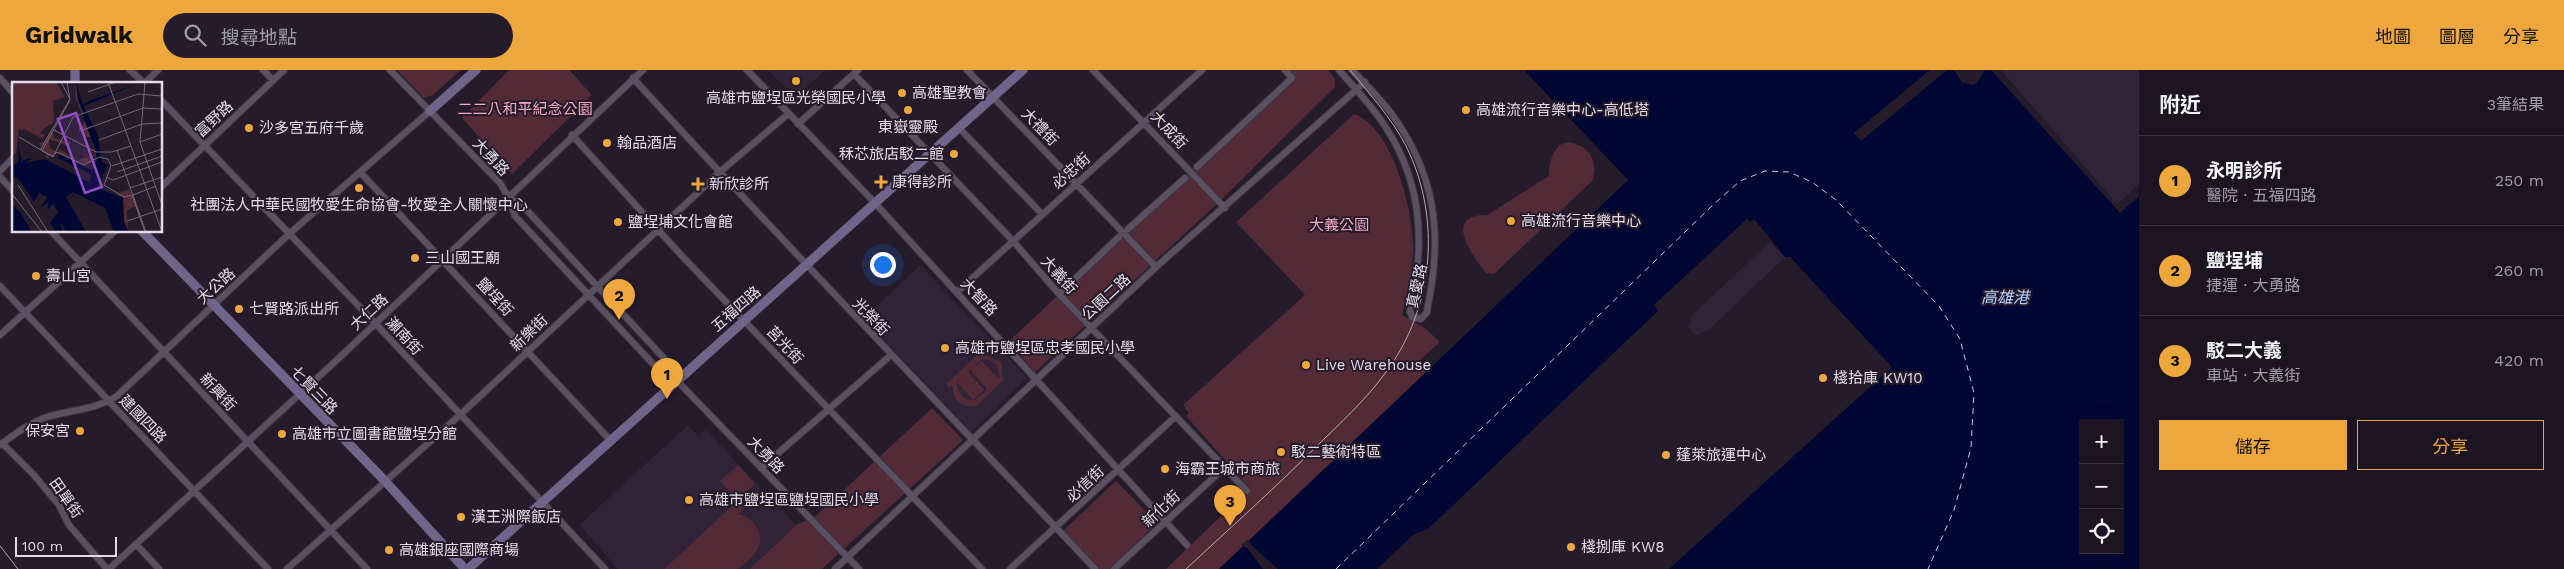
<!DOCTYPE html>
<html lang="zh-TW">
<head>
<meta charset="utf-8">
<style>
  body { margin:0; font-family:"Work Sans","Noto Sans TC",sans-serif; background:#251d29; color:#f1f3f6 }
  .controls { position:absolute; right:15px; bottom:15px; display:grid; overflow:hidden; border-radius:0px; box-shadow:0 5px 20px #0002 }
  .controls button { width:45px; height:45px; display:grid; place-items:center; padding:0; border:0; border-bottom:1px solid #3a333e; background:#1c1420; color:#f1f3f6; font:25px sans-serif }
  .scale { position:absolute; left:15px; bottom:12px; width:102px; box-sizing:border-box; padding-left:5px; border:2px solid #e2dce6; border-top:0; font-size:14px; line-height:18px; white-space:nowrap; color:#e2dce6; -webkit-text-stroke:4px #251b2b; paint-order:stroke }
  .you { position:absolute; left:882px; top:194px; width:18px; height:18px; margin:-12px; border:4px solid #fff; border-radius:50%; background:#1a73e8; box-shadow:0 0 0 8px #1a73e833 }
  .badge { display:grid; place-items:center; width:32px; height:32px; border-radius:50%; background:#eea73c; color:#111; font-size:16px; font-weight:700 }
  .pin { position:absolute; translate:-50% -41px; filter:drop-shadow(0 1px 2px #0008) }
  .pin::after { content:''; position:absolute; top:26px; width:18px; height:15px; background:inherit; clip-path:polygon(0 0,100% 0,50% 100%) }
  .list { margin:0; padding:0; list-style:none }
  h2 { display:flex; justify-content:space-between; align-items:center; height:65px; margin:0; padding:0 20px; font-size:21px }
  h2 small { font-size:16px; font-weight:400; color:#a09ea5 }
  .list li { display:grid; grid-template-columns:32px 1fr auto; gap:15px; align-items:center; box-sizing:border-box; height:90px; padding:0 20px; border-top:1px solid #3a333e }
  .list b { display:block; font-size:19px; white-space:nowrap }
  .list p { margin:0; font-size:16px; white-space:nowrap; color:#a09ea5 }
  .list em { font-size:16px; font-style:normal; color:#a09ea5 }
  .actions { display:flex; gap:10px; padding:15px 20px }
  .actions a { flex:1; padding:11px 0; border:1px solid #eea73c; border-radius:0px; text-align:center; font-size:18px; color:#eea73c }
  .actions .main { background:#eea73c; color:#111 }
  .icon { flex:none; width:28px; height:28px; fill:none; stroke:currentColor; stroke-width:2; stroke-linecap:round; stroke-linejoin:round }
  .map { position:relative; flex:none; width:2139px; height:499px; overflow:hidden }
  header { display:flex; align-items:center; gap:30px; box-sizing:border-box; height:70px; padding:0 25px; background:#eea73c; color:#111 }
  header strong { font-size:24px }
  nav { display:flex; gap:28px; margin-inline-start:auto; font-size:18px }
  .search { width:350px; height:45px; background:#251d29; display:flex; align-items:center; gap:12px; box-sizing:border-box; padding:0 18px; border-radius:28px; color:#a09ea5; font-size:19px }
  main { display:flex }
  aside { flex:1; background:#1c1420 }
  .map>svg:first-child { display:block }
</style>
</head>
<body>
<header>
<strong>Gridwalk</strong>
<div class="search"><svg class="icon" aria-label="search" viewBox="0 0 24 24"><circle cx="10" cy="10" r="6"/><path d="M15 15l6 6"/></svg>搜尋地點</div>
<nav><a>地圖</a><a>圖層</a><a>分享</a></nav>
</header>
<main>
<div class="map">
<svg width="2139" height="499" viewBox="0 0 2139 499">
  <rect width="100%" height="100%" fill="#251b2b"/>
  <path fill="#302338" d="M767 0H826L798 24 792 23Z
    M2001 0H2139V114L2117 134Z
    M1770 172 1785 187 1710 259 1696 265 1688 258 1693 244Z
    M920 195 1027 308 971 362 864 248Z
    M688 355 699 367 706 360 796 455 750 499H618L579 455Z"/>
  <path fill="#532b37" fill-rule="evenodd" d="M397 0H461L433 25 424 28Z
    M509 0H569L592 25 512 104 462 48Z
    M1285 0H1328L1335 9V17L1218 133 1035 302 1008 272 1292 8Z
    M1354 44C1394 58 1415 146 1413 184 1412 205 1407 225 1402 245L1426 259 1440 272 1420 290 1429 300 1219 499H1166L1250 418 1186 346 1189 343 1183 335 1305 225 1236 152Z
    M1568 72C1589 75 1599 91 1592 111L1494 204 1486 203C1472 186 1442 144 1487 145L1549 106C1549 93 1553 74 1568 72Z
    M989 274 993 277 985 285 1001 292 1003 311 976 336C962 338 952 330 953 315L949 318 946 314ZM987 289 996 294 1000 306 998 308 982 291 971 300 987 319 975 330C963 331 957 323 957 311L965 304 957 312 973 330 984 320 968 302 981 290Z
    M932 338 963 370 822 499H750L796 455 817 445Z
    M738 395 755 414 738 430 720 411Z
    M1116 411 1157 453 1109 499H1099L1063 461Z
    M741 428 748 435 738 444C754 447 767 466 756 482 752 488 744 494 738 499H664Z"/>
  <path fill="#000732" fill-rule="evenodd" d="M1524 0H1991L2120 143 2139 126V499H1669L1892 297 1790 187H1785L1754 149 1750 152 1747 149 1654 235 1658 241 1428 459 1413 465 1377 499H1219L1628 110ZM2083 353H2120V480H2083Z"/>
  <path fill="#251b2b" d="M1930 0H1947L1861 71 1854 63Z
    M1954 0H1985L1977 13 1972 15 1962 12Z
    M1248 469 1251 475 1278 499H1263L1247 478 1241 475Z"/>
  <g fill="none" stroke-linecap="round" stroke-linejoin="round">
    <path stroke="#b5cdfb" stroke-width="1" stroke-dasharray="6 5" stroke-linecap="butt" d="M1336 499 1713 135 1740 111 1765 101 1789 102 1812 112 1836 130 1939 236 1960 269 1974 323 1971 378 1954 440 1928 499"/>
    <defs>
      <path id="street" d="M130 0 145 14
        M263 0 273 10
        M390 0 500 113 509 128 515 146 667 309 676 310 684 318 859 499
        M747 0 875 133 1187 475
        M967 0 1156 197
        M1093 0 1225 138
        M1339 0C1352 15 1366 30 1378 46 1423 107 1426 172 1410 242L1412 247 1421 249 1427 242 1428 235C1443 163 1435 103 1391 43 1379 27 1365 14 1352 0
        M854 4 1013 171 1059 224 1247 421
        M0 8 14 24
        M633 8C784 174 941 335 1095 499
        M144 14 158 0
        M161 30 375 253 605 499
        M798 54 858 0
        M959 58 1042 144
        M572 65 682 186 982 499
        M1197 97 1292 8 1285 0
        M0 101 14 87
        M360 102 610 370
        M0 107 14 122
        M161 117 284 0
        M509 128 522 135 674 299 676 310
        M1128 159 1185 108
        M51 161 367 499
        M0 216 268 499
        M957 222 1202 0
        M1059 224 1119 167
        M0 265 115 161
        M2 373 34 405 59 435 69 455 107 499
        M0 375C15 364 29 353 47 347 70 340 95 340 117 326L289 164 430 41
        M761 398 891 285
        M136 474 159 499
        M109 499 339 288 643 0
        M287 499 461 344 721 101 788 44
        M835 499 1156 197 1365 12
        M1010 499 1176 346
        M1114 499 1224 398"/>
      <path id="secondary" d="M75 0V14
        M430 41 476 0
        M142 161 385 411 465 499
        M468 499 1023 0"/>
    </defs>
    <use href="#street" stroke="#3d3541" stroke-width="8"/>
    <use href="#secondary" stroke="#3d3541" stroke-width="10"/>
    <use href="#street" stroke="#5b5062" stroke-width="6"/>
    <use href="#secondary" stroke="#6f648a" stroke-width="9"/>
    <path stroke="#b2abb6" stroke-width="1" d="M0 476 18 499
      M1186 499C1230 458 1274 419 1316 377 1340 353 1366 330 1386 302 1434 238 1442 148 1406 76 1391 47 1370 25 1350 0"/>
  </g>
  <g fill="#eea73c" stroke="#251b2b" stroke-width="2">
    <circle cx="796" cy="11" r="5"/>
    <circle cx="902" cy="23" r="5"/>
    <circle cx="908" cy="40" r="5"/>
    <circle cx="1466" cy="40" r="5"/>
    <circle cx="249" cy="58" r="5"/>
    <circle cx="607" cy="73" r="5"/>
    <circle cx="954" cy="84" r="5"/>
    <path d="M878.5 104.5h5v5h5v5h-5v5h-5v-5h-5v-5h5z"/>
    <path d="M695.5 106.5h5v5h5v5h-5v5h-5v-5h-5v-5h5z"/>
    <circle cx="359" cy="118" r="5"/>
    <circle cx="1511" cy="151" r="5"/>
    <circle cx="618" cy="152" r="5"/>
    <circle cx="415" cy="188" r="5"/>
    <circle cx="36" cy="206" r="5"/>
    <circle cx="239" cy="239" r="5"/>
    <circle cx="945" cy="278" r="5"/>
    <circle cx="1306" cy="295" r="5"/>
    <circle cx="1823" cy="308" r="5"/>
    <circle cx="80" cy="361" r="5"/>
    <circle cx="282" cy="364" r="5"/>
    <circle cx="1281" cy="382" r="5"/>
    <circle cx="1666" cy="385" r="5"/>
    <circle cx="1165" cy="399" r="5"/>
    <circle cx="689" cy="430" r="5"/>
    <circle cx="461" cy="447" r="5"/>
    <circle cx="1571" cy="477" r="5"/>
    <circle cx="389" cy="480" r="5"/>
  </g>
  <g text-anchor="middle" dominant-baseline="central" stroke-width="4" stroke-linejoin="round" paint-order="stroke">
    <g font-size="15" fill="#e2dce6" stroke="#251b2b" text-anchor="start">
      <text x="912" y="23">高雄聖教會</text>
      <text x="796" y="28" text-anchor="middle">高雄市鹽埕區光榮國民小學</text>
      <text x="1476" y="40">高雄流行音樂中心-高低塔</text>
      <text x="908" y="57" text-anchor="middle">東嶽靈殿</text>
      <text x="259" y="58">沙多宮五府千歲</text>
      <text x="617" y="73">翰品酒店</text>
      <text x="944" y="84" text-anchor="end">秝芯旅店駁二館</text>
      <text x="892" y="112">康得診所</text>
      <text x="709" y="114">新欣診所</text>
      <text x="359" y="135" text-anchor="middle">社團法人中華民國牧愛生命協會-牧愛全人關懷中心</text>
      <text x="1521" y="151">高雄流行音樂中心</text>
      <text x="628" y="152">鹽埕埔文化會館</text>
      <text x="425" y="188">三山國王廟</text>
      <text x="46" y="206">壽山宮</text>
      <text x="249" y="239">七賢路派出所</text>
      <text x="955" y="278">高雄市鹽埕區忠孝國民小學</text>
      <text x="1316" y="295">Live Warehouse</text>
      <text x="1833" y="308">棧拾庫 KW10</text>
      <text x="70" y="361" text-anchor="end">保安宮</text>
      <text x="292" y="364">高雄市立圖書館鹽埕分館</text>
      <text x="1291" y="382">駁二藝術特區</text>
      <text x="1676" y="385">蓬萊旅運中心</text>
      <text x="1175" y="399">海霸王城市商旅</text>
      <text x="699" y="430">高雄市鹽埕區鹽埕國民小學</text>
      <text x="471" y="447">漢王洲際飯店</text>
      <text x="1581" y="477">棧捌庫 KW8</text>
      <text x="399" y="480">高雄銀座國際商場</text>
    </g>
    <g font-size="15" fill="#f4a8be" stroke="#251b2b">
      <text x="525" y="39">二二八和平紀念公園</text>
      <text x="1339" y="155">大義公園</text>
    </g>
    <g font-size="15" fill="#e2dce6" stroke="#251b2b">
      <text transform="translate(214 49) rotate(-43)">富野路</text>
      <text transform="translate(1040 57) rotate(46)">大禮街</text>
      <text transform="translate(1169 60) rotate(47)">大成街</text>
      <text transform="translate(491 87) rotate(47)">大勇路</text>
      <text transform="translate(1071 101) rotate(-42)">必忠街</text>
      <text transform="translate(1059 205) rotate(48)">大義街</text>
      <text transform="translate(216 216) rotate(-42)">大公路</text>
      <text transform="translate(1417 216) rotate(-77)">真愛路</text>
      <text transform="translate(495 227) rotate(47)">鹽埕街</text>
      <text transform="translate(979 227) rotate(47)">大智路</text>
      <text transform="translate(1106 227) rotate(-43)">公園二路</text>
      <text transform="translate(736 239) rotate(-41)">五福四路</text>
      <text transform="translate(369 242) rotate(-43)">大仁路</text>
      <text transform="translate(871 247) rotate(46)">光榮街</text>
      <text transform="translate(529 263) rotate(-44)">新樂街</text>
      <text transform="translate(404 266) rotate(47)">瀨南街</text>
      <text transform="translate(785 275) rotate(47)">莒光街</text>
      <text transform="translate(314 320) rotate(46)">七賢三路</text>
      <text transform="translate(218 322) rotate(47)">新興街</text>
      <text transform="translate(143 349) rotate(46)">建國四路</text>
      <text transform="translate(766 385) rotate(46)">大勇路</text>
      <text transform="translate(1085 414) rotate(-43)">必信街</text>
      <text transform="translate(66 428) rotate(55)">田單街</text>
      <text transform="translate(1161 439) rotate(-43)">新化街</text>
    </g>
    <g font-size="16" font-style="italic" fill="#b5cdfb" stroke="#251b2b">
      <text x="2005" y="227">高雄港</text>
    </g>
  </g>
  <g transform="translate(12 12)">
    <rect width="150" height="150" fill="#251b2b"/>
    <path d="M0 0H44L53 15 41 19 42 40 31 47 28 52H32L31 57 12 47 9 49 7 45 4 71 0 74ZM64 0 67 21 82 59 84 75 82 73 80 77 64 69 79 75 83 72 80 55H74L72 49 66 50 73 39 63 15ZM40 47 42 56 59 61 57 64 64 67 37 57 38 66 47 71 48 67 65 79 74 75 79 78 77 81 71 84 43 70 41 74 36 71 37 76 33 75 34 70 29 68 31 61 29 64 27 61 32 60ZM118 107 124 124 115 128 116 149 112 140 111 114 106 111Z" fill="#532b37"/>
    <path d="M64 0 71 23 79 18 122 3 150 5 122 3 72 24 85 54 90 80 96 83 85 106 111 116 112 140 117 150H102L93 126 61 110 54 115 74 150H54L49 140 50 150H44L38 141 46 130 41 122 36 127V120L28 126 35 115 27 111 22 120 7 97 0 94V84L7 80 6 57 9 81 11 78 21 76 13 81 33 77 77 100 80 93 46 76 47 72 80 88 85 78 81 54 66 18ZM0 123 8 130 20 150H0Z" fill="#000732"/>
    <path fill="none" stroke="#000732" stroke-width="2.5" d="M74 32 85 54 87 74 72 33ZM8 74V82L14 86H24L33 80M35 78 33 99 66 150M0 88H22M0 91 58 102H79L81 92 52 75M8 98 33 82"/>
    <path fill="none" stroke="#716876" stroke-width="1" d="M55 0 58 18 30 69 41 74 45 70 72 83 87 75 96 77 99 84 92 103 112 115 120 113 133 150M96 0 150 150M133 0 128 60 150 123M76 10 104 0M67 46 71 48 131 26 150 27M40 47 84 70H100L119 64M7 55 41 75 61 35 126 12 150 14M87 58 130 42 150 41M128 60 150 52M28 68 58 17 49 0M105 68 134 150M100 84 150 67M105 90 150 74M94 95 101 98 150 80M6 103 36 150M118 106 150 95M0 112 30 150M121 113 144 104M115 139 150 127"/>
    <path fill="#904fc7" fill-opacity="0.15" stroke="#904fc7" stroke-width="2.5" d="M64 31 90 105 73 111 46 37Z"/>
    <rect width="150" height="150" fill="none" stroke="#e2dce6" stroke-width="2.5"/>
  </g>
</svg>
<div class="controls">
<button>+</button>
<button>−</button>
<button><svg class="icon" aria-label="locate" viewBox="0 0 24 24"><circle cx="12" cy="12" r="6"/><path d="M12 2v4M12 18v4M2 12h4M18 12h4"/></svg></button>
</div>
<div class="scale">100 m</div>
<div class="you"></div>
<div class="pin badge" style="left:667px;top:329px">1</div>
<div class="pin badge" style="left:619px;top:250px">2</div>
<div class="pin badge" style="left:1230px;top:456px">3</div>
</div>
<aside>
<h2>附近<small>3筆結果</small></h2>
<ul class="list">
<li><span class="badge">1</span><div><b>永明診所</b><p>醫院 · 五福四路</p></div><em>250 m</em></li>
<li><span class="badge">2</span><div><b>鹽埕埔</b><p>捷運 · 大勇路</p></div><em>260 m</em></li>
<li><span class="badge">3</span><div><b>駁二大義</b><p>車站 · 大義街</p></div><em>420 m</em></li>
</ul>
<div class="actions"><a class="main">儲存</a><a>分享</a></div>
</aside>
</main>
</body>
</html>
